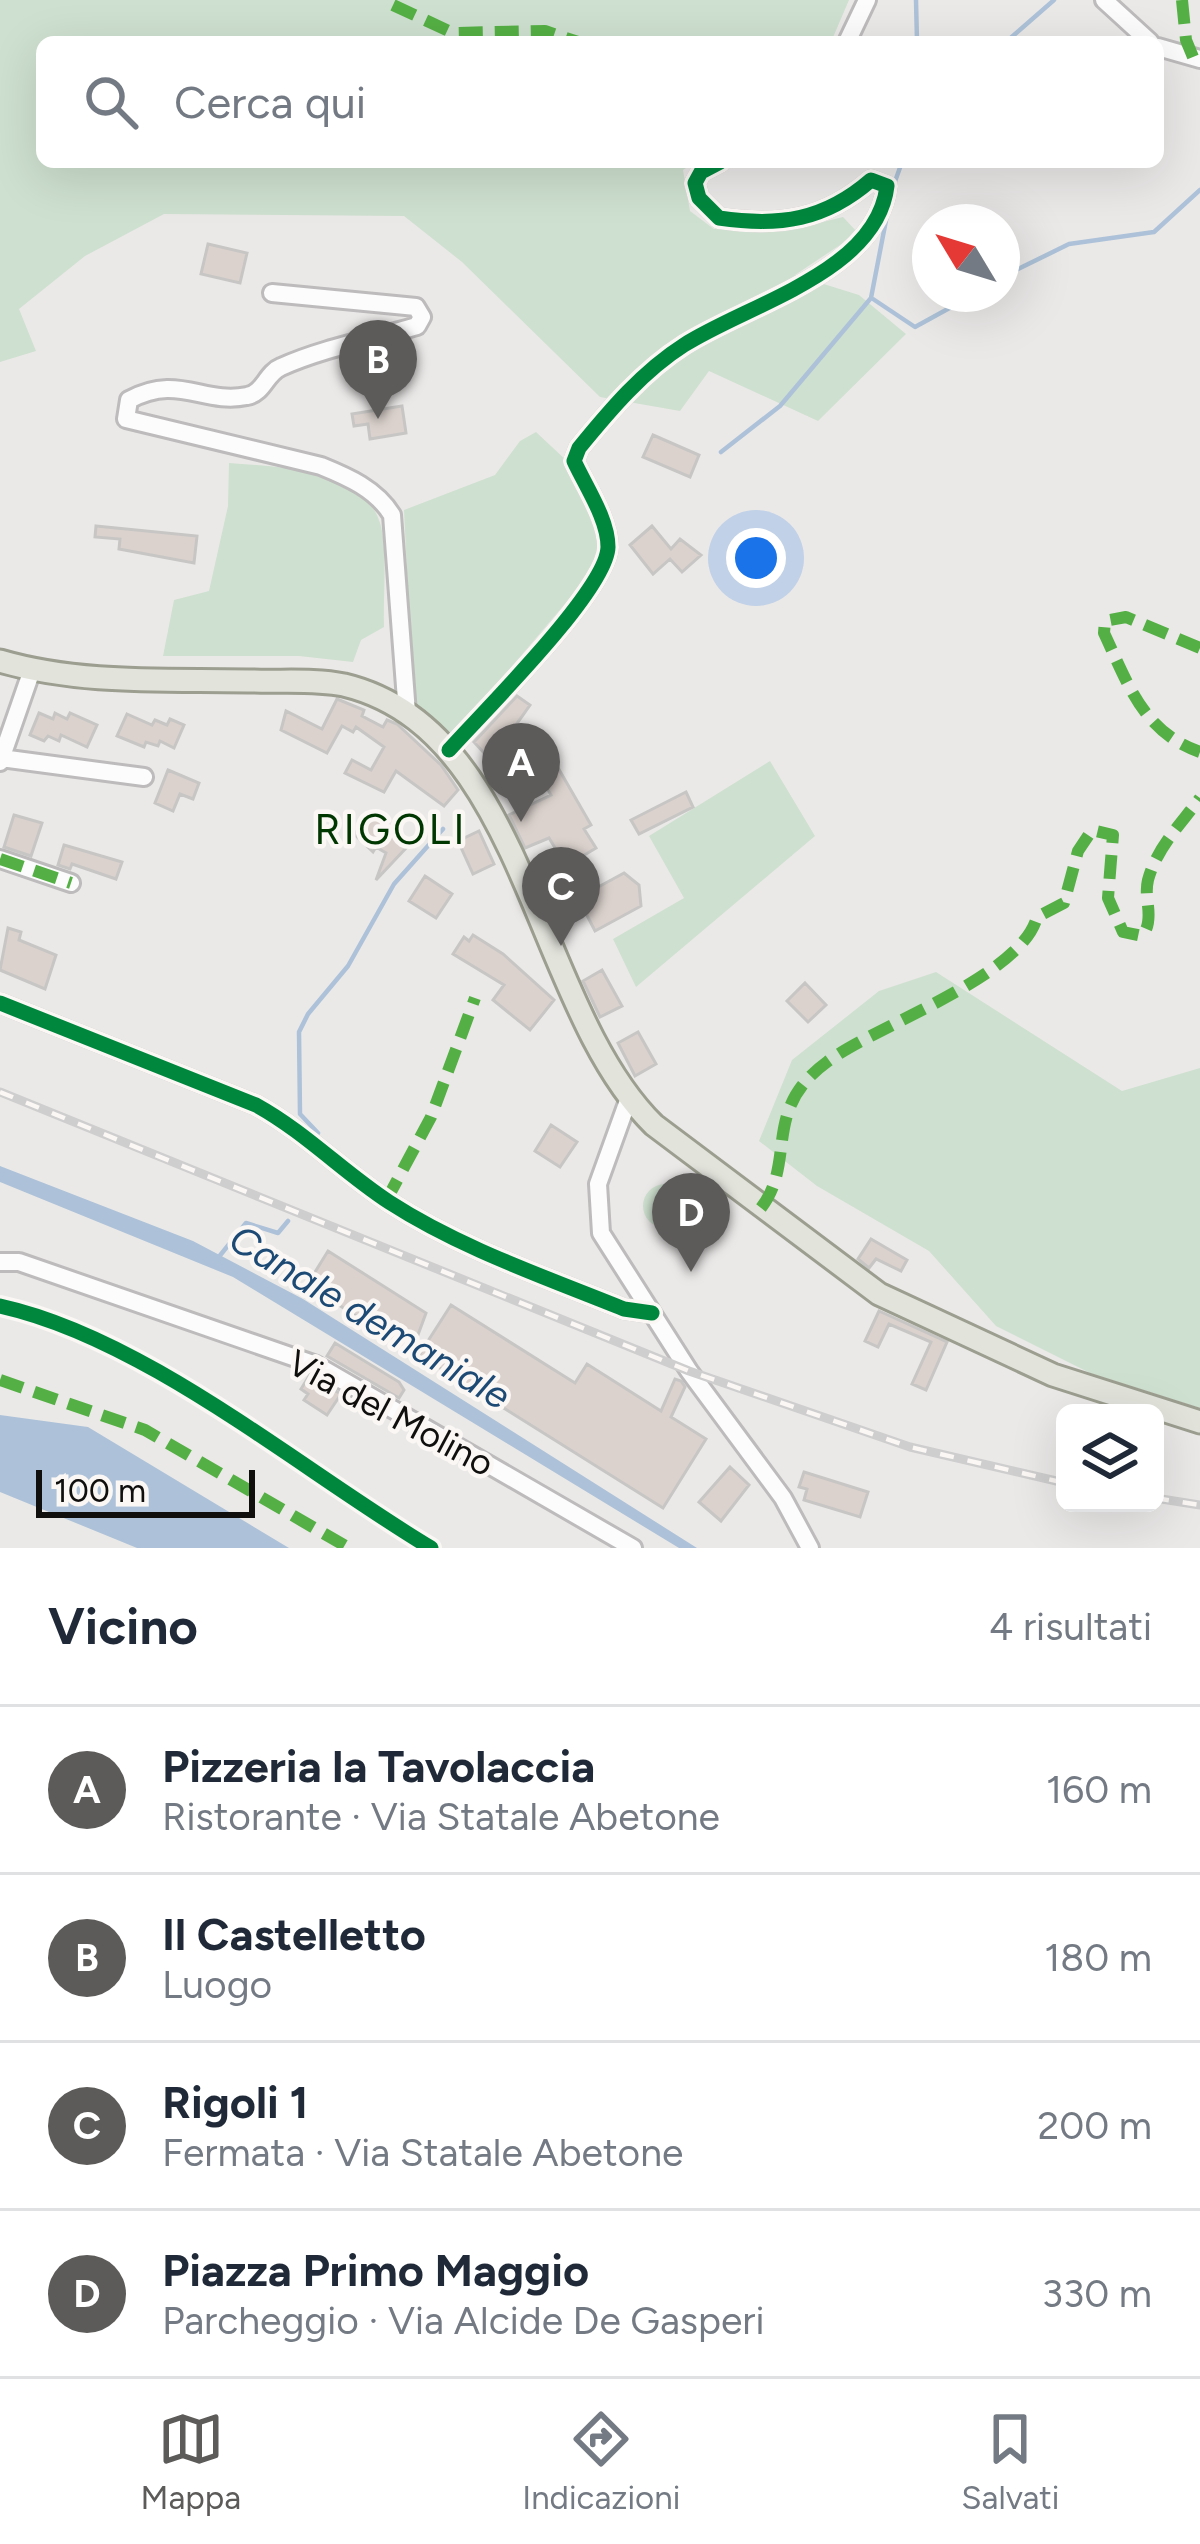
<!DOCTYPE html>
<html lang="it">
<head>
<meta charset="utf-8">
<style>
  body { margin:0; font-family:Figtree,sans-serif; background:#f2f2f3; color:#1f2937 }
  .controls { position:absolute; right:36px; bottom:36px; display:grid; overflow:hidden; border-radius:18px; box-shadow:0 12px 48px #0002 }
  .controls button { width:108px; height:108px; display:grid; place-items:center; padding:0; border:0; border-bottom:3px solid #e0e1e3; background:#fff; color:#1f2937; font:60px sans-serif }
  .compass { position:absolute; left:912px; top:204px; width:108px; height:108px; border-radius:50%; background:#fff; box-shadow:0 12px 48px #0002; rotate:308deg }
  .scale { position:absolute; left:36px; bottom:30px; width:219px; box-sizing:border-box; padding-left:12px; border:6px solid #100f0e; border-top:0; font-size:33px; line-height:42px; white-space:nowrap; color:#100f0e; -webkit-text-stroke:9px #faf7f5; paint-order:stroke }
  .you { position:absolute; left:756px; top:558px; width:42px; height:42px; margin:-30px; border:9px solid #fff; border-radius:50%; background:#1a73e8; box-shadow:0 0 0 18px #1a73e833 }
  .badge { display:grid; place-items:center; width:78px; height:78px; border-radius:50%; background:#5d5b5a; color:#fff; font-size:39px; font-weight:700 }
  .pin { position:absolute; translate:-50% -99px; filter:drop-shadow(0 3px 6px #0008) }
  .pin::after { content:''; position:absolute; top:63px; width:42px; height:36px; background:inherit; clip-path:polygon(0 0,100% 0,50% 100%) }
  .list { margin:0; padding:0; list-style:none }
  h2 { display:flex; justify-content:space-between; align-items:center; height:156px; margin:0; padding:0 48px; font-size:51px }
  h2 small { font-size:39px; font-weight:400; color:#747a83 }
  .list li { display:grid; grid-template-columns:78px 1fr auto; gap:36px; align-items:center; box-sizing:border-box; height:168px; padding:0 48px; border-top:3px solid #e0e1e3 }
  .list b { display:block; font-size:45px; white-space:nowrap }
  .list p { margin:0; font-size:39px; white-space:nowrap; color:#747a83 }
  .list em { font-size:39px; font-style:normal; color:#747a83 }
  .icon { flex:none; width:66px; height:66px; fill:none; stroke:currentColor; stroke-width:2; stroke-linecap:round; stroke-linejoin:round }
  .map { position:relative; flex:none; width:1200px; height:1548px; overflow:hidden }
  .search { position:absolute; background:#fff; box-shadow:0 12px 48px #0002; left:36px; right:36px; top:36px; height:132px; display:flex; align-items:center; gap:30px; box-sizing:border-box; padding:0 42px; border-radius:18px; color:#747a83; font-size:45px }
  .sheet { height:828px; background:#fff }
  nav { display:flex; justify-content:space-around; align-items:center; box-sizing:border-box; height:168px; border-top:3px solid #e0e1e3; background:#fff; font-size:33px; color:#747a83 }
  nav a { display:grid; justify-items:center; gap:6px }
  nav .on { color:#5d5b5a }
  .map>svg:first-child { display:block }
</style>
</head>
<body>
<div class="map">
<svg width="1200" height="1548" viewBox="0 0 1200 1548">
  <rect width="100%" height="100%" fill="#ebe9e8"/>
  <path fill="#cee0cf" d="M0 0H849L831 42H42V162H695L683 170 690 211 714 229 786 231 843 217 858 233 795 275 859 295 906 334 818 421 709 371 680 411 600 397 462 262 404 216 164 214 85 256 19 309 36 351 0 362Z
    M536 432 567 461 602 535 592 572 452 737 417 709 413 697 404 510 495 475 520 441Z
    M229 463C278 467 371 468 382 531 387 562 383 596 384 627L361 640 353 662 299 656H163L174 600 209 591 228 506Z
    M770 761 815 836 636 987 613 939 684 898 649 836Z
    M936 972 1122 1091 1200 1068V1408L1090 1373 996 1326 929 1251 817 1186 759 1141 792 1060 879 991Z
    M643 1206a22 22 0 1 1 44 0a22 22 0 1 1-44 0Z"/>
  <path fill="#adc2d8" d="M0 1166 193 1241 303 1299 697 1548H679L233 1277 0 1182Z
    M0 1415 88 1427 289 1548H137L0 1492Z"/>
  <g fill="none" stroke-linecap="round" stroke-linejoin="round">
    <path stroke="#adc2d8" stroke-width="4.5" d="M916 0 917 42
      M1006 42 1054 0
      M893 187 902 162
      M1002 277 1069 244 1154 232 1200 190
      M873 299 915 327 975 294
      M721 452 780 406 871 298 888 210
      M318 1133 300 1114 299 1032 308 1014 348 966 394 884 443 829
      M218 1258 246 1223 278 1233 288 1221"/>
  </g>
  <path fill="#dbd2cd" stroke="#c7c6c5" stroke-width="3" d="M208 244 247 253 240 283 201 274Z
    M402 406 406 433 370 439 368 424 354 426 352 414Z
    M653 435 699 455 690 477 643 457Z
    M96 526 197 536 194 563 119 549 120 539 95 537Z
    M652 526 671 549 680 539 701 555 682 572 670 559 653 574 630 545Z
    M517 696 530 705 494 756 484 753 474 742Z
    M337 699 364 710 362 716 383 727 387 720 397 724 441 765 458 790 444 806 396 771 384 792 345 773 352 760 371 770 384 747 356 727 353 732 342 726 327 753 281 730 286 711 322 729Z
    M39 713 53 719 55 713 67 719 70 713 97 725 87 747 61 735 59 741 48 736 44 741 30 735Z
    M127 714 152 725 155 720 167 725 170 719 184 725 174 748 160 741 158 746 146 742 144 747 117 736Z
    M538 733 591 825 584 829 596 848 566 866 549 838 525 848 509 815 551 795 522 746Z
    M168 770 199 783 193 799 180 794 173 811 155 803Z
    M686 792 693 807 639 834 631 820Z
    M373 814 407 847 376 880 386 853 376 847 373 852 354 834Z
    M14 815 42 823 31 856 4 847Z
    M479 831 494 864 473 874 458 841Z
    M64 845 122 862 116 879 72 864 70 869 58 865Z
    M624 873 639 885 641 906 595 931 578 898Z
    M425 876 452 894 436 918 409 901Z
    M8 928 21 932 19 940 56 955 45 989 0 970Z
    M473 935 503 954 554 1000 530 1030 493 1000 504 985 453 954 464 937 469 941Z
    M602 970 622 1006 600 1017 583 981Z
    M805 983 826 1005 808 1022 787 1001Z
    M638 1032 656 1064 635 1076 618 1043Z
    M551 1125 577 1142 560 1167 535 1151Z
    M871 1239 907 1260 901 1271 876 1259 869 1268 858 1259Z
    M328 1251 426 1313 412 1351 307 1285Z
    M451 1305 575 1383 587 1364 661 1411 675 1379 681 1381 685 1387 671 1417 706 1439 663 1508 419 1355Z
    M879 1311 947 1342 926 1390 912 1384 931 1342 889 1324 878 1347 865 1341Z
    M335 1343 399 1382 404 1390 399 1398 327 1356Z
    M309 1376 341 1394 327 1415 304 1400 308 1394 301 1389Z
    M730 1467 749 1485 721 1521 699 1502Z
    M804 1472 868 1492 860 1517 804 1500 807 1489 799 1487Z"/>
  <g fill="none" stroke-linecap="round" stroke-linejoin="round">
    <defs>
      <path id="minor" d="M1104 0 1150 42
        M847 42 867 0
        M1158 47 1200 59
        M272 293 416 307 422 317 417 326C373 339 323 348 281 367 266 373 264 393 247 396 203 405 178 373 129 400L126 419 321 466C348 477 376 489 392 515L407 713
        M449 750C482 713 607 590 608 547 608 519 586 487 574 461L579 448C610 410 643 371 684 345 748 304 877 272 887 186L871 180C825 220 780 227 719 218L699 198 695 183 701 172 720 162
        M1 758 144 777
        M0 762 32 670
        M0 859 71 883
        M0 1003 256 1105C305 1132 343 1172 389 1202 460 1248 545 1277 624 1309L652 1313
        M629 1098 598 1184 601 1233 689 1371 783 1498 810 1548
        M0 1262H19L316 1365 633 1548"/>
      <path id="major" d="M0 661C82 685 169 679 253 681 283 682 315 679 344 685 527 729 533 1006 654 1125L879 1294 1053 1375 1200 1422"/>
    </defs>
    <use href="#minor" stroke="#bdbbbb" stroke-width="22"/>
    <use href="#major" stroke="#9c9e90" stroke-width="27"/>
    <use href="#minor" stroke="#fcfcfc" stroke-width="16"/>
    <use href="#major" stroke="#e2e4dc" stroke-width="21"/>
    <defs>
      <path id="rail" d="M0 1092 689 1371 910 1447 1065 1483
        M1155 1498 1200 1505"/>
    </defs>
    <use href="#rail" stroke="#cfcece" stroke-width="9"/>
    <use href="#rail" stroke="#faf7f5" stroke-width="4.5" stroke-dasharray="14" stroke-linecap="butt"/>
    <path stroke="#54b044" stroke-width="12" stroke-dasharray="24 12" stroke-linecap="butt" d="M1182 0 1186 40 1193 57
      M393 5 453 33 545 31 578 42
      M1200 648 1126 617 1105 621 1104 633C1128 684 1143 732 1200 752
      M0 859 71 883
      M386 1201 431 1117 475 998
      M761 1208C797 1161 761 1110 827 1062 878 1024 1021 977 1037 917L1064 903 1078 851 1092 830 1113 835 1108 898 1123 932 1142 936C1156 918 1143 901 1148 880 1157 847 1181 824 1200 798
      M0 1380 145 1430 349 1548"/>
    <defs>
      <path id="cycleway" d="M449 750C482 713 607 590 608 547 608 519 586 487 574 461L579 448C610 410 643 371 684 345 748 304 877 272 887 186L871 180C825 220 780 227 719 218L699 198 695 183 701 172 720 162
        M0 1003 256 1105C305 1132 343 1172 389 1202 460 1248 545 1277 624 1309L652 1313
        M0 1306C146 1338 302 1471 431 1548"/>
    </defs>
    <use href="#cycleway" stroke="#faf7f5" stroke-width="22"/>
    <use href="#cycleway" stroke="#00873e" stroke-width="15"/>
  </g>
  <g text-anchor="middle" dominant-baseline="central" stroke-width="9" stroke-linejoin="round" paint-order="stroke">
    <g font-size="36" fill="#100f0e" stroke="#faf7f5">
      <text transform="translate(391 1413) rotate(28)">Via del Molino</text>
    </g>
    <g font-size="39" font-style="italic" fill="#1c4a75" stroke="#faf7f5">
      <text transform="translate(370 1317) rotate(31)">Canale demaniale</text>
    </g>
    <g font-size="42" letter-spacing="3" fill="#003600" stroke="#faf7f5">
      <text x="391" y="829">RIGOLI</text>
    </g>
  </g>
</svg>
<div class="controls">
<button><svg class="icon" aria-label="layers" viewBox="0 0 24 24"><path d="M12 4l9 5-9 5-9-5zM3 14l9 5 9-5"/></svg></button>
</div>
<svg class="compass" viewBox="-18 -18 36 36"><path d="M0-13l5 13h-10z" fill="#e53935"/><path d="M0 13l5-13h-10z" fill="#747a83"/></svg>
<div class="scale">100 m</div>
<div class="you"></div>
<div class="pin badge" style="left:521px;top:822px">A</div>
<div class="pin badge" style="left:378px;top:419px">B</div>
<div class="pin badge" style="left:561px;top:946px">C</div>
<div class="pin badge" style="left:691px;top:1272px">D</div>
<div class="search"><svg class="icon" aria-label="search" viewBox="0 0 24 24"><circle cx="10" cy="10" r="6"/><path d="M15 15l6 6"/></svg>Cerca qui</div>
</div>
<section class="sheet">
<h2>Vicino<small>4 risultati</small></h2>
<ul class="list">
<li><span class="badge">A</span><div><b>Pizzeria la Tavolaccia</b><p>Ristorante · Via Statale Abetone</p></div><em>160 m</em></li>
<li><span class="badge">B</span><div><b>Il Castelletto</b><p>Luogo</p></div><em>180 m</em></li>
<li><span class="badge">C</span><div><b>Rigoli 1</b><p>Fermata · Via Statale Abetone</p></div><em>200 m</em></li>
<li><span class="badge">D</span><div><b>Piazza Primo Maggio</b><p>Parcheggio · Via Alcide De Gasperi</p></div><em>330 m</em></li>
</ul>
</section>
<nav>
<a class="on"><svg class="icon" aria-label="map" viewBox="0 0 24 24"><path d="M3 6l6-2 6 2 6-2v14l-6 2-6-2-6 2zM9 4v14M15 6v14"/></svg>Mappa</a>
<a><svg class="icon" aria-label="directions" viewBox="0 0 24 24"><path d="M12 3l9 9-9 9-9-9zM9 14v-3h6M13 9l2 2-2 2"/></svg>Indicazioni</a>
<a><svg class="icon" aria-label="saved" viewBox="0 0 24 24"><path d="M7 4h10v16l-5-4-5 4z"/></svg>Salvati</a>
</nav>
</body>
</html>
